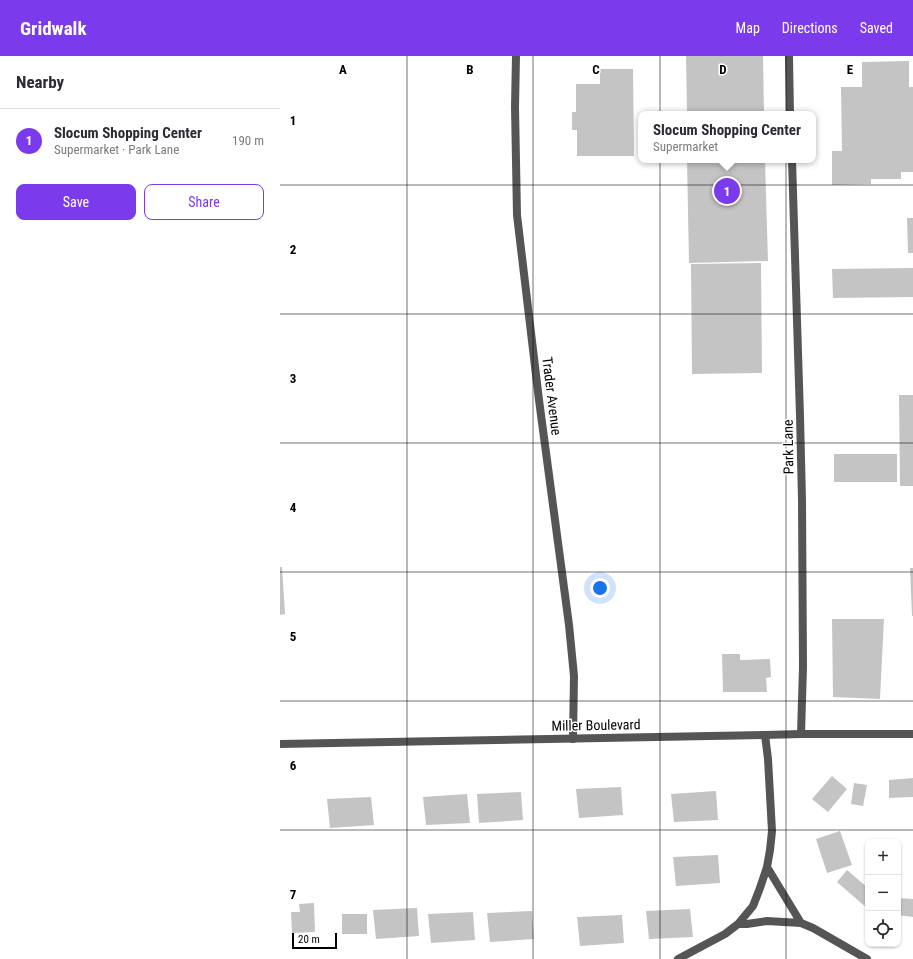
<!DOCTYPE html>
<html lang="en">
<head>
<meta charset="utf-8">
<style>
  body { margin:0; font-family:"Roboto Condensed",sans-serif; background:#f7f7f7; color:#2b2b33 }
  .controls { position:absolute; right:12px; bottom:12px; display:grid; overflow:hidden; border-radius:8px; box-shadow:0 1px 3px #0004 }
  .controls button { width:36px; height:36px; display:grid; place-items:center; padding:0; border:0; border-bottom:1px solid #e1e1e2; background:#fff; color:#2b2b33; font:20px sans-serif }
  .scale { position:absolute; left:12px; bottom:10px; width:45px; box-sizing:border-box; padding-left:4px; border:2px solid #000; border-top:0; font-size:11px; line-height:14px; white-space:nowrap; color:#000; -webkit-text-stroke:3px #fff; paint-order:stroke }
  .you { position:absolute; left:320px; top:532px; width:14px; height:14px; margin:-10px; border:3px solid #fff; border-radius:50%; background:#1a73e8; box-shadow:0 0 0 6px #1a73e833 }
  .badge { display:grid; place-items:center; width:26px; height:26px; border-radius:50%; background:#7c3aed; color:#fff; font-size:13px; font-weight:700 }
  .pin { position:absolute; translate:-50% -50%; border:2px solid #fff; box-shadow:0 1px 4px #0006 }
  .popup { position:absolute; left:358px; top:55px; width:178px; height:52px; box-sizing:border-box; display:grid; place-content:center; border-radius:8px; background:#fff; filter:drop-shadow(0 1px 3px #0005); font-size:13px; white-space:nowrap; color:#7c7c81 }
  .popup b { font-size:15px; color:#2b2b33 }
  .popup::after { content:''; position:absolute; left:50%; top:100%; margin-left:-8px; border:8px solid transparent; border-top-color:#fff }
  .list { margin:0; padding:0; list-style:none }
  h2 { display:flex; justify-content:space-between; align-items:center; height:52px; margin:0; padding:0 16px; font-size:17px }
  h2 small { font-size:13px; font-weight:400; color:#7c7c81 }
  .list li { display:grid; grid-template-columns:26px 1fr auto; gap:12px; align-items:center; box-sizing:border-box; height:64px; padding:0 16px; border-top:1px solid #e1e1e2 }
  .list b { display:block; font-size:15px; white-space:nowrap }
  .list p { margin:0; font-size:13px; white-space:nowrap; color:#7c7c81 }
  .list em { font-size:13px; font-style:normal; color:#7c7c81 }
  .actions { display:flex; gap:8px; padding:12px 16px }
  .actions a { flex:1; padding:9px 0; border:1px solid #7c3aed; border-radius:8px; text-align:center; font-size:14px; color:#7c3aed }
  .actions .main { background:#7c3aed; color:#fff }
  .icon { flex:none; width:22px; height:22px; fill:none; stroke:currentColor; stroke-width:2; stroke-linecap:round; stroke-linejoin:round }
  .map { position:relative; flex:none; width:633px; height:903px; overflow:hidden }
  header { display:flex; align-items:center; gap:24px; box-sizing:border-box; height:56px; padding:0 20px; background:#7c3aed; color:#fff }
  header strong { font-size:19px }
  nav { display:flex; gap:22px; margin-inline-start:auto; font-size:14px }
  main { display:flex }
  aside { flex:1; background:#fff }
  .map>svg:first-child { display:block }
</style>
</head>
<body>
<header>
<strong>Gridwalk</strong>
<nav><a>Map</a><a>Directions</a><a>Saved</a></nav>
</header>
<main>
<aside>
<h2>Nearby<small></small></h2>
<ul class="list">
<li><span class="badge">1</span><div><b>Slocum Shopping Center</b><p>Supermarket · Park Lane</p></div><em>190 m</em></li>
</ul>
<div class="actions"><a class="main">Save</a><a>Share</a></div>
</aside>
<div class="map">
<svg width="633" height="903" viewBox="0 0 633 903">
  <rect width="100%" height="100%" fill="#fff"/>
  <path fill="#c4c4c4" d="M406 0H483L484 58H407Z
    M629 5V31H633V116H621V123H591V128L552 129V95H562L561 31H582V6Z
    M320 13H353L354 100H297V74H292V56H296V28H320Z
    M407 104H485L488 205 409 207Z
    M627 162H633V197H628Z
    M481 207 482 317 412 318 411 208Z
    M633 212V241L553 242 552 213Z
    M619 339H633V430H620Z
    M554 398H617V426H554Z
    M0 511H2L5 558 0 559Z
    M630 512H633V560H632Z
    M552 563H604L600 643 553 641Z
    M442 598H460V604L490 603 491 621 486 622 487 636H443Z
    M552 720 567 733 548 756 532 743Z
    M633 722V741L609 742V724Z
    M574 727 587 729 583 750 571 748Z
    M341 731 343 759 299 762 296 733Z
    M436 735 438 764 394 766 391 738Z
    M241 736 243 764 199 767 197 738Z
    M187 738 190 767 146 769 143 741Z
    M91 741 94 769 50 772 47 743Z
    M560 775 572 809 547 817 536 783Z
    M438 799 440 827 396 830 393 801Z
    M567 814 588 832V853L557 826Z
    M618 842 633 843V861L618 859Z
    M34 847 35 876 12 877 11 856H20L19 848Z
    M137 852 139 880 96 883 93 854Z
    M410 853 413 881 369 883 366 855Z
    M252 855 254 883 210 886 207 857Z
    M193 856 195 884 151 887 148 858Z
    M62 858H87V878H62Z
    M342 859 344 887 300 890 297 861Z"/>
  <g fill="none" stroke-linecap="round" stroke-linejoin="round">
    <path stroke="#555" stroke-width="8" d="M236 0 235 51 237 159 259 344 289 569 294 620 293 683
      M509 0 510 58
      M512 104 520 360 522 444 523 611 521 678
      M487 811 521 867
      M458 868 473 850 480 832 487 811 490 794 492 775 488 703 485 679
      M398 903 445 878 458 868H467L487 865 521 867 533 872 587 903"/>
    <path stroke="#555" stroke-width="8" d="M0 688 485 679 521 678H633"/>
  </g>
  <path fill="none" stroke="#000" stroke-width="1" stroke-opacity="0.55" d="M127 0V903M253 0V903M380 0V903M506 0V903M0 129H633M0 258H633M0 387H633M0 516H633M0 645H633M0 774H633"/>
  <g text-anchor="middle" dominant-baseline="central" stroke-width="3" stroke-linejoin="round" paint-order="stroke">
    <g font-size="14" fill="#000" stroke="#fff">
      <text transform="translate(272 340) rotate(83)">Trader Avenue</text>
      <text transform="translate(508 391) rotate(-91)">Park Lane</text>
      <text transform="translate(316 669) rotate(-1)">Miller Boulevard</text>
    </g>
  </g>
  <g font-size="13" text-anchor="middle" font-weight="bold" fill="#000" stroke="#fff" stroke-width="3" stroke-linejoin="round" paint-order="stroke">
    <text x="63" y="18">A</text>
    <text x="190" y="18">B</text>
    <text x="316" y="18">C</text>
    <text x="443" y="18">D</text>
    <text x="570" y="18">E</text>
    <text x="13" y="69">1</text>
    <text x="13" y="198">2</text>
    <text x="13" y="327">3</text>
    <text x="13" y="456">4</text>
    <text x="13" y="585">5</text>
    <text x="13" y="714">6</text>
    <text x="13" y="843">7</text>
  </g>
</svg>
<div class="controls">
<button>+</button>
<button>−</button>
<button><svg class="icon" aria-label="locate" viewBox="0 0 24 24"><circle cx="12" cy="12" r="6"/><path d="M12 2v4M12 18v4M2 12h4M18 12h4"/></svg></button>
</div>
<div class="scale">20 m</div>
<div class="you"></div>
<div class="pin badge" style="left:447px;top:135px">1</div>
<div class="popup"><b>Slocum Shopping Center</b>Supermarket</div>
</div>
</main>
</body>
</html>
